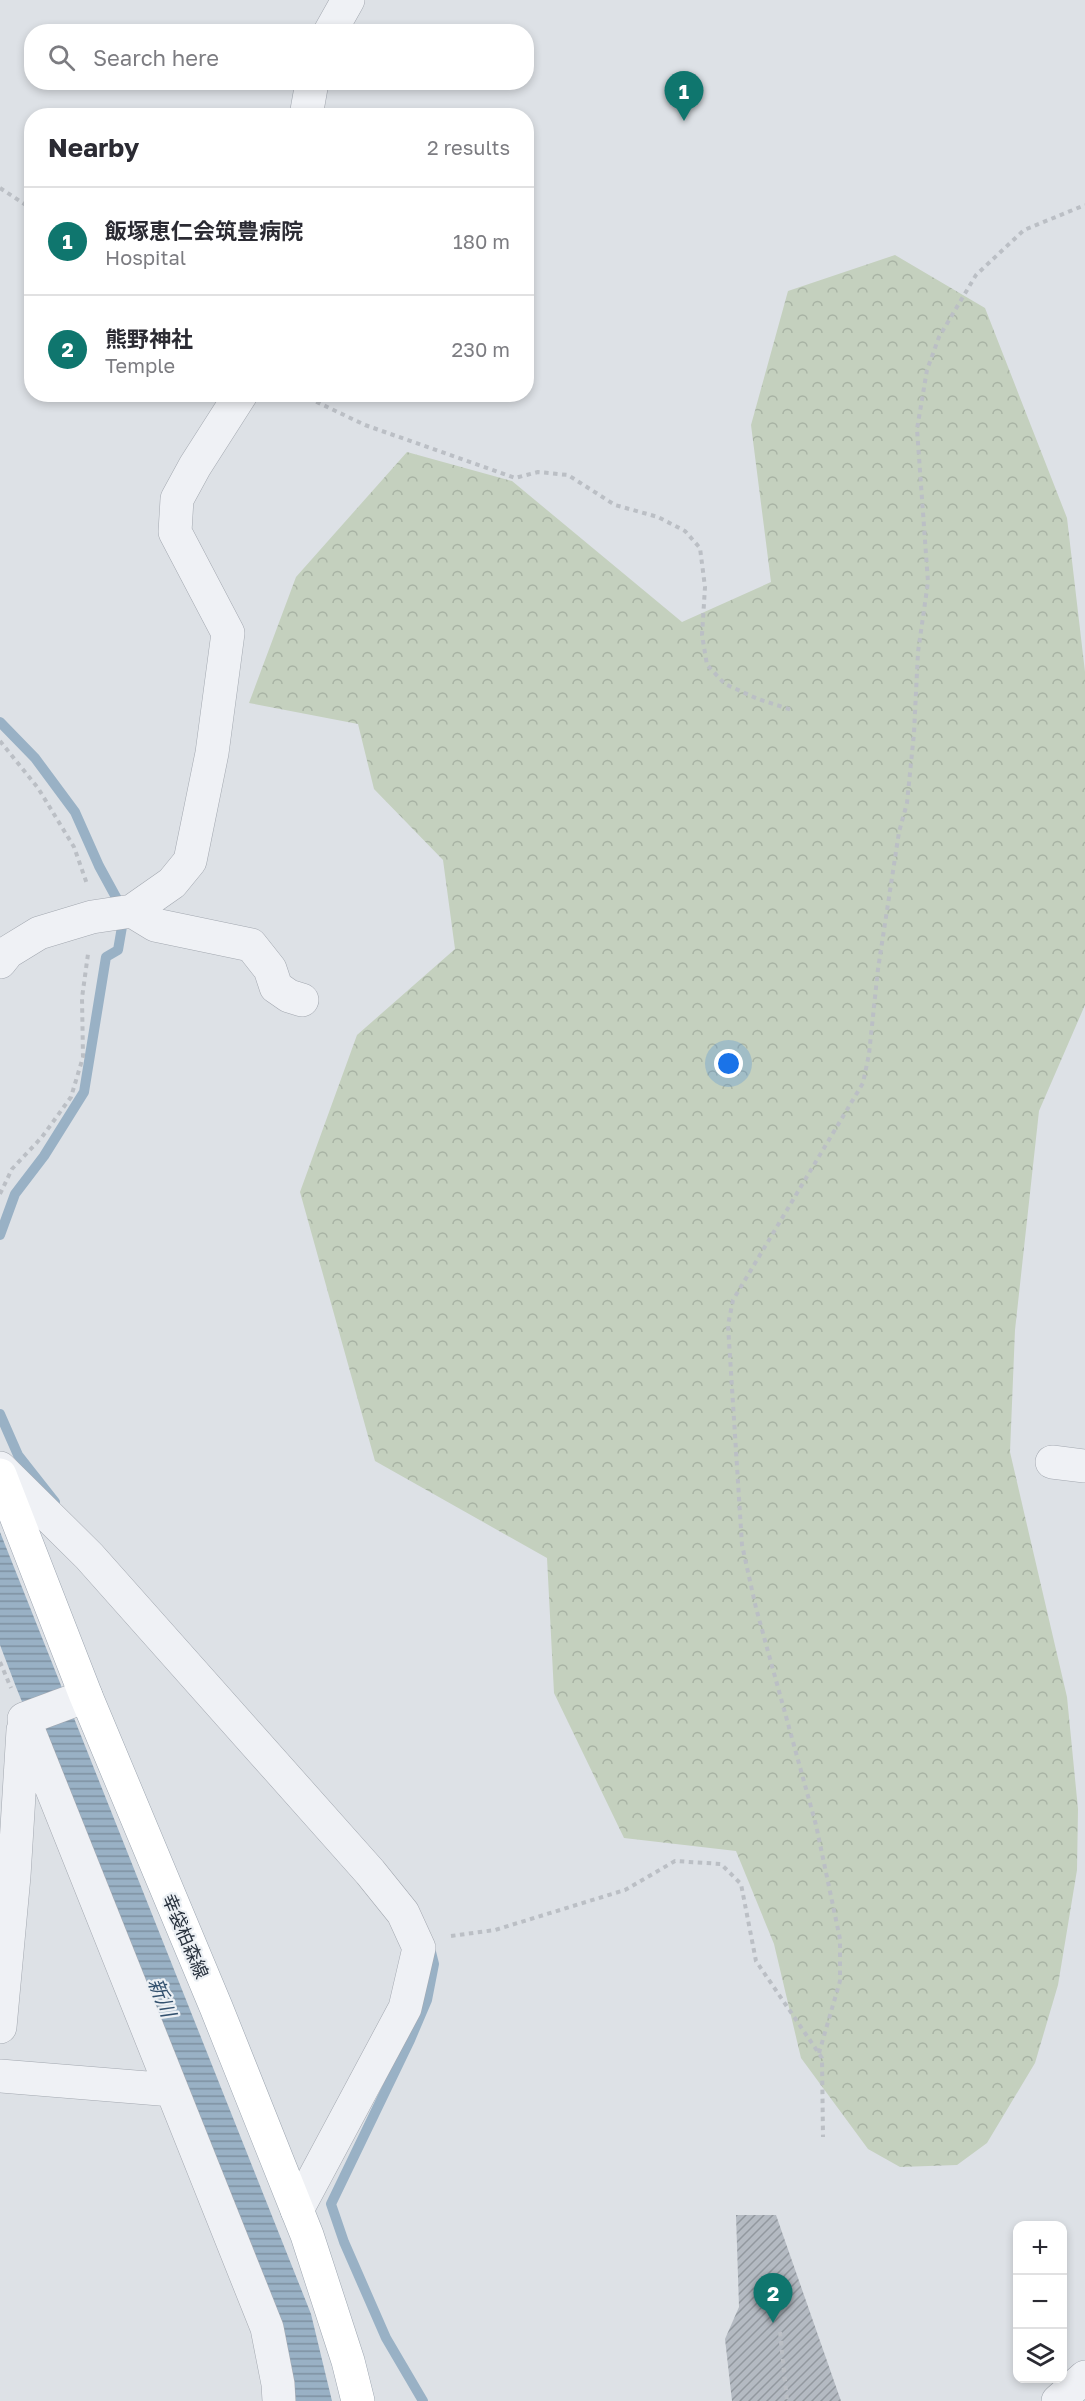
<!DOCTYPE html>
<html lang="en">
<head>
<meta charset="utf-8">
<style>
  body { margin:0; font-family:"Golos Text","Noto Sans JP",sans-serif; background:#f7f7f7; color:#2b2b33 }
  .controls { position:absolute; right:18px; bottom:18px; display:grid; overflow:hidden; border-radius:12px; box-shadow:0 3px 9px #0003 }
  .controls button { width:54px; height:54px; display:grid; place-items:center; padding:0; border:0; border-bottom:2px solid #e1e1e2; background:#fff; color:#2b2b33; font:30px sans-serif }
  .you { position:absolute; left:729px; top:1064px; width:21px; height:21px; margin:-15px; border:4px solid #fff; border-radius:50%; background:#1a73e8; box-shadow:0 0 0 9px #1a73e833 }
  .badge { display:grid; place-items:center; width:39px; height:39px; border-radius:50%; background:#0f766e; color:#fff; font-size:20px; font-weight:700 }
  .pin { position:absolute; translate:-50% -50px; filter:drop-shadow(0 2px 3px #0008) }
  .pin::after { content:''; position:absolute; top:32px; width:21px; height:18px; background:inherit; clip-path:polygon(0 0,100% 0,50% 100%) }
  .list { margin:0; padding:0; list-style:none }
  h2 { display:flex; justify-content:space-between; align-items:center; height:78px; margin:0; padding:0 24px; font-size:26px }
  h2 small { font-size:20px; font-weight:400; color:#7c7c81 }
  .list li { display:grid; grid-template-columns:39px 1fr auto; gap:18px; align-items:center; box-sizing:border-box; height:108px; padding:0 24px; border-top:2px solid #e1e1e2 }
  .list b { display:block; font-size:22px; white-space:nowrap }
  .list p { margin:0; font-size:20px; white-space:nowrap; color:#7c7c81 }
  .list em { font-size:20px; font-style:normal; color:#7c7c81 }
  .icon { flex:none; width:33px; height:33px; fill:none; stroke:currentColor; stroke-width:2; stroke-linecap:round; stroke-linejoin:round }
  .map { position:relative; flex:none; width:1085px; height:2401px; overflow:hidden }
  .search { position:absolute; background:#fff; box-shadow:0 3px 9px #0003; left:24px; top:24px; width:510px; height:66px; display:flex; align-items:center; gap:15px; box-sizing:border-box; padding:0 21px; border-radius:24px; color:#7c7c81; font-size:22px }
  .panel { position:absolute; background:#fff; box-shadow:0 3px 9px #0003; left:24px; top:108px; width:510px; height:294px; border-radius:24px }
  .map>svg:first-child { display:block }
</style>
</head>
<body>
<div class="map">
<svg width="1085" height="2401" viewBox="0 0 1085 2401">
  <defs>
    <pattern id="forest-crowns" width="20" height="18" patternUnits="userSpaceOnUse" patternTransform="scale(1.5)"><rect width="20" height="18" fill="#c4d0be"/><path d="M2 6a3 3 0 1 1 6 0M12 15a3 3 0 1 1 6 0" fill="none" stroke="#a8b3a4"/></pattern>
    <pattern id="water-rules" width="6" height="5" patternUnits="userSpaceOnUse" patternTransform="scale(1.5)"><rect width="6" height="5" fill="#99b1c5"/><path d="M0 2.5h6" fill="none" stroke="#7d90a1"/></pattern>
    <pattern id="building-hatch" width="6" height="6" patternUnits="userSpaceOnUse" patternTransform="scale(1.5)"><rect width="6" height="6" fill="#b4bac2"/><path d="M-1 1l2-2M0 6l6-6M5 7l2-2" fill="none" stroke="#92989f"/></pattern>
  </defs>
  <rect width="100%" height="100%" fill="#dde1e6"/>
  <path fill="url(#forest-crowns)" d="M895 255 985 308 1067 518 1085 672V1005L1039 1111 1015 1330 1010 1452 1067 1697 1078 1809 1077 1870 1058 1985 1035 2063 987 2143 957 2165 900 2167 868 2149 801 2058 774 1944 736 1851 624 1838 554 1693 547 1558 375 1461 300 1192 357 1035 455 949 443 860 374 789 358 724 249 703 296 577 407 452 512 481 682 622 771 582 751 425 788 291Z"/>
  <path fill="url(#water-rules)" d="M0 1532 311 2314 332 2401H290L272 2314 16 1687 0 1645Z"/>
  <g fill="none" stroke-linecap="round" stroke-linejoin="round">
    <path stroke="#99b1c5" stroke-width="10" d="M0 722 35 758 75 812 99 866 117 899 123 921 118 950 106 957 84 1092 44 1156 15 1194 0 1235
      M0 1414 18 1455 55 1502
      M423 2401 386 2338 344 2242 331 2204 410 2040 427 2000 434 1964 430 1948"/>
  </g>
  <path fill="url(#building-hatch)" d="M736 2215H776L841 2401H732L725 2339 739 2307Z"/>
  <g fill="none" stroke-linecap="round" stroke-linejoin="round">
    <defs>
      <path id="minor" d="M330 32 348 0
        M306 116 312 82
        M132 911 155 925 251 945 270 969 276 987 289 996 302 1000
        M0 962 8 952 39 933 92 917 132 911 172 883 190 861 212 753 228 633 175 532 177 499 195 466 241 394
        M1052 1462 1085 1466
        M0 1468 89 1556 370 1872 403 1913 419 1948 405 2008 297 2210
        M24 1719 267 2328 278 2384 279 2401
        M24 1719 86 1696
        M0 2027 14 1876 23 1730
        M0 2076 172 2090
        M1058 2401 1085 2377"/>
      <path id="major" d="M0 1475 86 1696 216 2007 307 2235 348 2361 358 2401"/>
    </defs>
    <use href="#minor" stroke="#a3a8b0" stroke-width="34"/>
    <use href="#major" stroke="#9da6b1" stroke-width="34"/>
    <path stroke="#bbbfc5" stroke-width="4" stroke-dasharray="4.5 4.5" stroke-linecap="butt" d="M0 188 32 209
      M300 394 365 425 515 478 538 472 568 475 615 505 658 517 685 531 700 548 705 587 702 635 707 665 725 684 758 699 792 710
      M0 741 38 788 74 847 87 884
      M0 1194 12 1169 42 1137 71 1097 83 1057 82 998 88 954
      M0 1662 11 1688
      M451 1936 495 1930 625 1890 675 1861 721 1864 741 1884 756 1961 822 2058 823 2137
      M819 2053 840 1981V1939L816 1825 756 1608 742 1545 728 1325 733 1300 863 1083 869 1054 878 969 899 832 907 803 914 733 918 652 928 582 917 429 927 370 939 337 976 275 1024 230 1085 205
      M780 2332 787 2401"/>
    <use href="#minor" stroke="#eff1f5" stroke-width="33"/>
    <use href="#major" stroke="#fff" stroke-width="33"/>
  </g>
  <g text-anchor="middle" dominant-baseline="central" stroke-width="4.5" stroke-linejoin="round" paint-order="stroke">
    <g font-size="18" fill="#27303c" stroke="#ecf0f4">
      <text transform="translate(186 1936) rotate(67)">幸袋柏森線</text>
    </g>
    <g font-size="20" font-style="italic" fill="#33516e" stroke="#ecf0f4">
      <text transform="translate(163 1997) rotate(68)">新川</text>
    </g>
  </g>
</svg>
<div class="controls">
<button>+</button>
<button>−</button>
<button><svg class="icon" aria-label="layers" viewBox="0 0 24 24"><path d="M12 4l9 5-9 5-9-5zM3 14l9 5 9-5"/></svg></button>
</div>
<div class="you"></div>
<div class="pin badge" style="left:684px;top:121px">1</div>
<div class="pin badge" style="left:773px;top:2323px">2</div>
<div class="search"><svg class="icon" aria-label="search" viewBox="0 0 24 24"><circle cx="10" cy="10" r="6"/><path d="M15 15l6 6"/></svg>Search here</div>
<section class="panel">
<h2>Nearby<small>2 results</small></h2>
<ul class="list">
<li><span class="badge">1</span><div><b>飯塚恵仁会筑豊病院</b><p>Hospital</p></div><em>180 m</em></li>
<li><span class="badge">2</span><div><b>熊野神社</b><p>Temple</p></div><em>230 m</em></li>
</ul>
</section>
</div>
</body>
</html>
